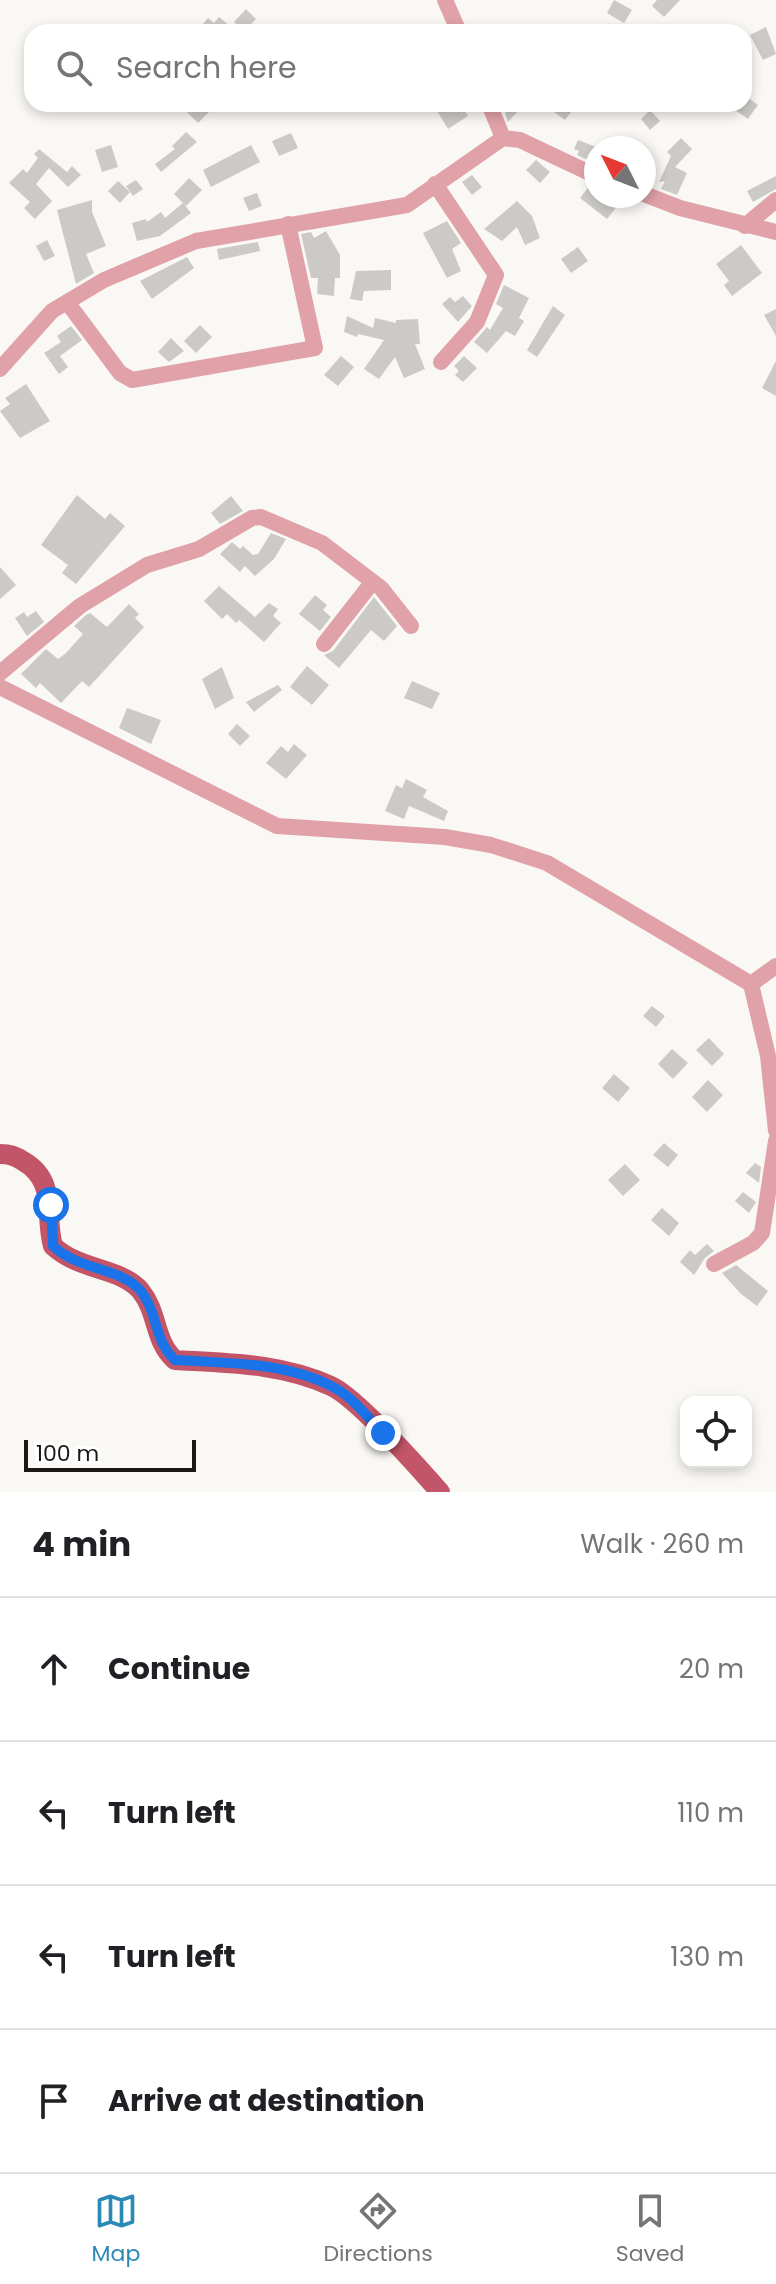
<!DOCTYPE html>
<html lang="en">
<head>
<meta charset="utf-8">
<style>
  body { margin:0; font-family:Poppins,sans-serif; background:#f6f6f6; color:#202124 }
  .controls { position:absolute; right:24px; bottom:24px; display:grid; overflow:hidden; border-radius:16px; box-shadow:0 4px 12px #0003 }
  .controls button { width:72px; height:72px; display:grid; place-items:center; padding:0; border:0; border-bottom:2px solid #e0e0e0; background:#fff; color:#202124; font:40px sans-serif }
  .compass { position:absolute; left:584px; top:136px; width:72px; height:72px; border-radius:50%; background:#fff; box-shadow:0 4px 12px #0003; rotate:312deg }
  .scale { position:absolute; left:24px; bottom:20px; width:172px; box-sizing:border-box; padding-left:8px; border:4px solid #191817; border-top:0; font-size:22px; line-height:28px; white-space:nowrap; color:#191817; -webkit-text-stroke:6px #fff; paint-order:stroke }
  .stop { position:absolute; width:24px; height:24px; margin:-18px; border:6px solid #1a73e8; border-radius:50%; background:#fff }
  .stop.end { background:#1a73e8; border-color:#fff; box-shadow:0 2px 8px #0008 }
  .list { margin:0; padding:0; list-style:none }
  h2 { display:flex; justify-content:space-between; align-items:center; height:104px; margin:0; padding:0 32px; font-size:34px }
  h2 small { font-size:26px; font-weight:400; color:#757577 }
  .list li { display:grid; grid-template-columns:52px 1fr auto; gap:24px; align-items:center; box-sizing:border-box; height:144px; padding:0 32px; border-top:2px solid #e0e0e0 }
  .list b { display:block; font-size:30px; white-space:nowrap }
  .list em { font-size:26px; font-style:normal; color:#757577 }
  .icon { flex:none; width:44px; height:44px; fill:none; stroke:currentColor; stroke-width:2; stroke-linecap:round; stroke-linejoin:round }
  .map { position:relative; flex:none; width:776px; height:1492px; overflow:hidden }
  .search { position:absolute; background:#fff; box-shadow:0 4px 12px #0003; left:24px; right:24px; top:24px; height:88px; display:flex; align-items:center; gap:20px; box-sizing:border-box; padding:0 28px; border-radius:24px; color:#757577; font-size:30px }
  .sheet { height:680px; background:#fff }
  nav { display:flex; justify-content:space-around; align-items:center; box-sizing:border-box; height:112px; border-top:2px solid #e0e0e0; background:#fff; font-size:22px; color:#757577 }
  nav a { display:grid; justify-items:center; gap:4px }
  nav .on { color:#2a89b5 }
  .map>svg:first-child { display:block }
</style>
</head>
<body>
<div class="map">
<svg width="776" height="1492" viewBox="0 0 776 1492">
  <rect width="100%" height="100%" fill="#faf8f4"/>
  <path fill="#cccac6" d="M614 0 632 10 624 23 607 13Z
    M657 0H680L664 17 652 6Z
    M246 9 256 19 244 31 234 22Z
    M219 17 237 32H207L202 25 208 18 214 23Z
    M766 27 776 54 763 60 750 35Z
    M744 95 758 105 748 119 735 110 744 104Z
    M193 104H206L212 109 198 123 186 111Z
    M444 104H461L468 116 448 129 436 109Z
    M512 104 519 110 508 122 505 113Z
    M543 104H577L565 120Z
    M650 110 660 121 650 130 641 119Z
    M186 132 197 142 161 172 155 164 175 149 172 146Z
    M291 133 298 148 279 156 272 141Z
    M681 138 692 149 675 167 687 173 677 195 661 189 665 181 659 182 671 156 667 152Z
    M578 140 596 147 594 163 577 155 579 151 574 149Z
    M111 145 118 167 102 172 95 150Z
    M251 145 260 162 211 187 203 170Z
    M39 149 67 172 72 166 81 175 68 187 49 168 36 184 52 201 35 219 24 208 30 202 9 183 23 169 27 173 38 158 34 154Z
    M536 160 550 172 540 183 526 170Z
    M644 160 655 172 644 182Z
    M472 175 482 187 472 195 462 182Z
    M776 176V189L753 202 747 191Z
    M189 178 202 190 186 206 184 204 191 213 160 236 137 241 132 223 146 219 147 222 161 212 165 218 183 203 174 194Z
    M136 180 143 189 133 196 126 186Z
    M118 181 130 192 120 203 108 191Z
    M590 185 596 196 607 200 617 196 622 200 607 219 580 198Z
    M257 193 262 206 249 211 243 198Z
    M92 200V212L106 246 86 254 94 273 76 284 57 210Z
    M517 201 532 216 540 238 525 245 517 227 502 241 484 229Z
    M447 221 461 243 452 249 461 271 447 278 423 233Z
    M326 231 340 255V278H335L334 296 317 294 318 278H311L301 234 311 232 314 238Z
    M47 240 55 256 44 261 36 246Z
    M258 242 260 251 219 260 217 249Z
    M741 245 762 273 732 296 724 285 729 281 716 264Z
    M578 247 588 261 571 273 561 259Z
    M187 257 194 268 152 299 140 281Z
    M391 270V290L364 291 362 301 350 299 356 271Z
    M504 285 529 298 519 318 524 321 515 336 506 331 487 353 474 342 487 327 490 330 503 308 496 304Z
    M463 296 472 306 458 322 442 304 450 297 455 302Z
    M553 306 565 315 537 357 527 350Z
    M776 309V336L764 315Z
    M347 316 373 328 375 318 396 323V320L418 319 420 344H415L425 369 404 378 395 357 379 379 364 369 384 340 358 334 357 337 344 332Z
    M200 325 212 337 196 353 184 341Z
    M71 326 82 340 60 356 68 367 59 374 44 353 61 342 57 336Z
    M171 338 184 351 169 362 158 352Z
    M341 356 354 367 338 386 324 375Z
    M464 356 477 368 463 382 455 375 459 371 454 366Z
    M776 361V396L762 388Z
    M26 384 50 421 20 438 0 411 10 404 5 398Z
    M77 495 105 519 110 513 125 526 76 584 62 573 68 565 41 545Z
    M231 496 243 511 220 524 211 513Z
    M271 533 286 539 274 559 255 576 245 566 240 572 220 554 232 542 240 549 243 546 253 555 258 554Z
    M0 567 16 585 0 599Z
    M219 586 255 617 269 603 278 609 273 616 281 623 264 642 239 620 236 623 227 614 222 619 204 601Z
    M315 595 327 605 323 610 331 617 320 631 299 614Z
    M374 597 397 626 384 641 371 630 339 668 324 655 333 651Z
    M129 604 139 614 135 618 144 627 89 687 82 681 61 703 40 683 36 688 21 674 46 649 58 659 66 653 83 634 74 626 86 615 90 613 107 627Z
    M36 611 44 622 27 636 15 618 24 612 27 617Z
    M307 666 329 685 312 705 290 687Z
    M222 667 234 698 215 709 202 679Z
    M412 681 440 693 432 709 404 698Z
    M278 685 282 690 254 712 246 702Z
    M127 708 161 720 151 744 119 728Z
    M237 724 250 736 240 746 228 734Z
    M294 744 307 755 286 779 266 763 281 746 288 752Z
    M406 779 427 790 423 797 448 811 444 821 409 806 404 819 385 811 396 785 402 788Z
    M652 1006 665 1016 656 1027 643 1016Z
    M709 1038 724 1054 712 1066 696 1050Z
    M672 1049 688 1063 673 1079 658 1064Z
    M614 1074 630 1088 618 1102 602 1088Z
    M708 1080 723 1095 707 1112 692 1097Z
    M664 1143 678 1155 668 1167 653 1155Z
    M755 1163 761 1167 759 1183 746 1173Z
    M625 1164 640 1180 623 1196 608 1180Z
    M743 1192 756 1202 749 1213 735 1201Z
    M662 1208 679 1223 669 1236 651 1220Z
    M707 1244 714 1251 705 1258 694 1275 680 1262 690 1250 695 1255Z
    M736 1265 768 1291 757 1306 741 1294 722 1273Z"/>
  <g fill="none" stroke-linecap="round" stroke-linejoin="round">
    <path stroke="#e0a2a8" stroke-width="16" d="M445 0 459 32
      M489 104 503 138
      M435 184 496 275 477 322 441 362
      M644 194 680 208 776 232
      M745 226 776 200
      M67 302 120 373 132 380 315 348 288 224
      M0 369 52 311 104 280 196 241 407 205 503 138 520 140 596 176
      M324 644 371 584
      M0 673 80 606 147 565 199 549 252 518 261 517 322 543 381 588 411 626
      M0 687 277 826 445 837 491 845 547 863 751 984 768 1056 776 1131
      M751 984 776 966
      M714 1264 753 1243 762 1233 776 1141"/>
    <path stroke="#c25567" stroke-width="20" d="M0 1154C10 1154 15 1156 23 1161 58 1181 44 1215 53 1246 80 1271 119 1267 140 1290 159 1313 153 1340 175 1360 227 1363 282 1363 331 1386 357 1398 418 1467 440 1492"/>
  </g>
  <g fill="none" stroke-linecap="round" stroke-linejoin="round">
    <path stroke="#1a73e8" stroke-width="10" d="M51 1205 53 1246C80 1271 119 1267 140 1290 159 1313 153 1340 175 1360 226 1363 286 1362 333 1387 353 1397 367 1417 383 1433"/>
  </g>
</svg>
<div class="controls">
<button><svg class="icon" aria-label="locate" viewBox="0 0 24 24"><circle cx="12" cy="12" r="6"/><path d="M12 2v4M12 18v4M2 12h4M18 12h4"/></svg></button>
</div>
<svg class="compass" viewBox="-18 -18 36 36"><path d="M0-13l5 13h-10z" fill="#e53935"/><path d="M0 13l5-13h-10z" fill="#757577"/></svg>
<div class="scale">100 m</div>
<div class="stop" style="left:51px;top:1205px"></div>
<div class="stop end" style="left:383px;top:1433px"></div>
<div class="search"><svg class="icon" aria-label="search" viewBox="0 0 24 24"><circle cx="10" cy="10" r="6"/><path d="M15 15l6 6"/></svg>Search here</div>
</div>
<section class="sheet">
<h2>4 min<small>Walk · 260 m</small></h2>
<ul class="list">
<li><svg class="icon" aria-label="ahead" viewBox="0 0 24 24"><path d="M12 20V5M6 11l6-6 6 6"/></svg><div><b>Continue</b></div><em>20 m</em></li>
<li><svg class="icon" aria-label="left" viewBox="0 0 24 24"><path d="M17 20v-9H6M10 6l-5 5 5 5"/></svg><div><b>Turn left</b></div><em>110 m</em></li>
<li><svg class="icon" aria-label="left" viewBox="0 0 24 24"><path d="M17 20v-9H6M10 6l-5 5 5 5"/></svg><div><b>Turn left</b></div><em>130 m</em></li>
<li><svg class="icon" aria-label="arrive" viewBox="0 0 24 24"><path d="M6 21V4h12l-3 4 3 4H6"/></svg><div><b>Arrive at destination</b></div></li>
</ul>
</section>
<nav>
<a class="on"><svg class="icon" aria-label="map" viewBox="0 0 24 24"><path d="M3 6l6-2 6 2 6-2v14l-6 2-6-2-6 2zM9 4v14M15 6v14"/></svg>Map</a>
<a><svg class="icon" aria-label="directions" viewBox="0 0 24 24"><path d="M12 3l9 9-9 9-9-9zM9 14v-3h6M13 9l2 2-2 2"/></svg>Directions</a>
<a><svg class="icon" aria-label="saved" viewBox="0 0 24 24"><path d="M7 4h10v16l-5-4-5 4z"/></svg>Saved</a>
</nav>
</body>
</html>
